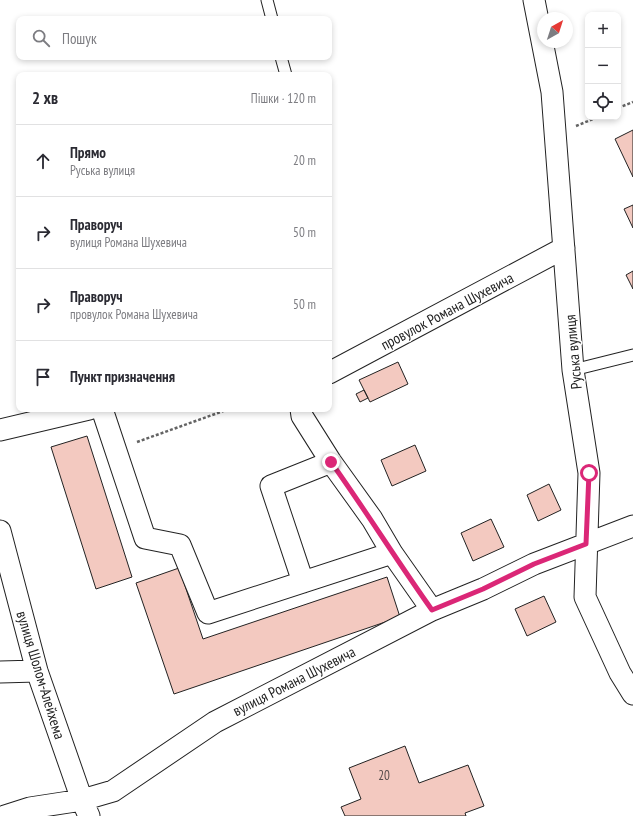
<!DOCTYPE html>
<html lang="uk">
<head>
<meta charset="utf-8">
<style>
  body { margin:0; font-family:"PT Sans Narrow",sans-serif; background:#f7f7f7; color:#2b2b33 }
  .controls { position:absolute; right:12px; top:12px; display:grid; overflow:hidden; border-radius:8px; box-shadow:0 2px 6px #0003 }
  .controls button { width:36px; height:36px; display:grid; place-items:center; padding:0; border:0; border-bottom:1px solid #e1e1e2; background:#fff; color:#2b2b33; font:20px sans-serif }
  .compass { position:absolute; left:537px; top:12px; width:36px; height:36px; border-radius:50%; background:#fff; box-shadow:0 2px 6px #0003; rotate:39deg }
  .stop { position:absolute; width:12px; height:12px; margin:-9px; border:3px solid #db2777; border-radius:50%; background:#fff }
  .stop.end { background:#db2777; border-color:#fff; box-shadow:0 1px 4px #0008 }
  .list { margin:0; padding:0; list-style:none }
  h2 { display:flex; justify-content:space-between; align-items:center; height:52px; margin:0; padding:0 16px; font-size:17px }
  h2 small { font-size:13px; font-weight:400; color:#7c7c81 }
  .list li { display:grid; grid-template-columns:26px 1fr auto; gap:12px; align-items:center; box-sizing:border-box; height:72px; padding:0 16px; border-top:1px solid #e1e1e2 }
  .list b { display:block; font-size:15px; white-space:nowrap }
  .list p { margin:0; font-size:13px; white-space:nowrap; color:#7c7c81 }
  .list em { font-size:13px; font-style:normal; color:#7c7c81 }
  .icon { flex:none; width:22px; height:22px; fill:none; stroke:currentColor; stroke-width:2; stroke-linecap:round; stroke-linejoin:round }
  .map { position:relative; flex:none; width:633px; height:816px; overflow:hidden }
  .search { position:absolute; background:#fff; box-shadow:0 2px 6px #0003; left:16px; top:16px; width:316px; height:44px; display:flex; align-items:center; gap:10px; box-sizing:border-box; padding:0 14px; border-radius:8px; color:#7c7c81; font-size:15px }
  .panel { position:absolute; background:#fff; box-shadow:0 2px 6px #0003; left:16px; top:72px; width:316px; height:340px; border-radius:8px }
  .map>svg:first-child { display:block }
</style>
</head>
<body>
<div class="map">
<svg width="633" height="816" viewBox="0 0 633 816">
  <rect width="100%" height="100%" fill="#fff"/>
  <path fill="#f3c9c0" stroke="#222" d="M633 130V177L615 139Z
    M633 205V228L624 209Z
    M633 271V289L626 275Z
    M398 362 408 384 370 402 359 380Z
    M364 390 368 398 360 402 356 394Z
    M87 436 132 577 96 589 51 447Z
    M415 445 426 471 392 486 381 460Z
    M549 484 561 510 538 521 527 495Z
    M491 519 504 547 473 561 461 533Z
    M179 568 203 639 387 577 400 617 174 694 136 583Z
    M544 596 556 622 527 636 515 609Z
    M405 746 419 783 468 765 484 806 465 813 466 816H345L341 807 361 799 349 768Z"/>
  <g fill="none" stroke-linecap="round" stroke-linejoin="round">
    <defs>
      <path id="service" d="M267 0 272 19
        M281 57 286 75
        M573 370 633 355"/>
      <path id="minor" d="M534 0 552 92 573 370 589 473 585 597 620 673 633 694
        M329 373 564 248
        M102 409 145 538 180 545 208 613 392 553
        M301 409 302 416 331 462 372 519 392 553 432 610
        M0 430 89 409
        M0 531 37 671 82 800 89 816
        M303 582 271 486 331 462
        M0 672 37 671
        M5 816 30 808 82 800 113 791 215 722 432 610 483 589 534 564 633 526"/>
    </defs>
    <use href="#service" stroke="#222" stroke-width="13"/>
    <use href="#minor" stroke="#222" stroke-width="23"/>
    <path stroke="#646464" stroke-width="2.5" stroke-dasharray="3 2" stroke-linecap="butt" d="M618 108 633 102
      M576 126 598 117
      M137 442 229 409"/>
    <use href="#service" stroke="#fff" stroke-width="11"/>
    <use href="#minor" stroke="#fff" stroke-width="21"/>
  </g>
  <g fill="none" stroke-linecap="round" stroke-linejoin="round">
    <path stroke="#db2777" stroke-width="5" d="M331 462C366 511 397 561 432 610L483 589 534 564 586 544 589 473"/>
  </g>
  <g text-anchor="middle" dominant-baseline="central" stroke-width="3" stroke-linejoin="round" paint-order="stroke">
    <g font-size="13" fill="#564c4a">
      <text x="384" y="775">20</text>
    </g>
    <g font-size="15" fill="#222" stroke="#fff">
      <text transform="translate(447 311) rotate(-28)">провулок Романа Шухевича</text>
      <text transform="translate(573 352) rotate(-95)">Руська вулиця</text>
      <text transform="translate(41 675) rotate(73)">вулиця Шолом-Алейхема</text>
      <text transform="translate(294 681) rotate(-27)">вулиця Романа Шухевича</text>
    </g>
  </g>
</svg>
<div class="controls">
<button>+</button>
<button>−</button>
<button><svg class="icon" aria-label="locate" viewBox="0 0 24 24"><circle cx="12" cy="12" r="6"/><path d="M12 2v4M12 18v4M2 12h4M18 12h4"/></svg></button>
</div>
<svg class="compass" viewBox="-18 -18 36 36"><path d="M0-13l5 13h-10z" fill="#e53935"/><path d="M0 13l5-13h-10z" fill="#7c7c81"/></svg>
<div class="stop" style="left:589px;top:473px"></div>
<div class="stop end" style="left:331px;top:462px"></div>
<div class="search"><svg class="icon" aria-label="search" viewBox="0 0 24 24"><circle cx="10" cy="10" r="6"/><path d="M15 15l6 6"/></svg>Пошук</div>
<section class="panel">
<h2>2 хв<small>Пішки · 120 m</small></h2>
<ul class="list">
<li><svg class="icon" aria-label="ahead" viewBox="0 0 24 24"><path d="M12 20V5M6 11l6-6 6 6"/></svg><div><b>Прямо</b><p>Руська вулиця</p></div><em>20 m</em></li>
<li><svg class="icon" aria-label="right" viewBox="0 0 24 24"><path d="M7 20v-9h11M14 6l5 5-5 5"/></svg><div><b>Праворуч</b><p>вулиця Романа Шухевича</p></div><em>50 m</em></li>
<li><svg class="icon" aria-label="right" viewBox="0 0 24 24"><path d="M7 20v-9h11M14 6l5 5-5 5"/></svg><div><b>Праворуч</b><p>провулок Романа Шухевича</p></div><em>50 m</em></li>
<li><svg class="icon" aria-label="arrive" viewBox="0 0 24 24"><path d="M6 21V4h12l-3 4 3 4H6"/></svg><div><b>Пункт призначення</b></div></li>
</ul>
</section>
</div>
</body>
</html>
